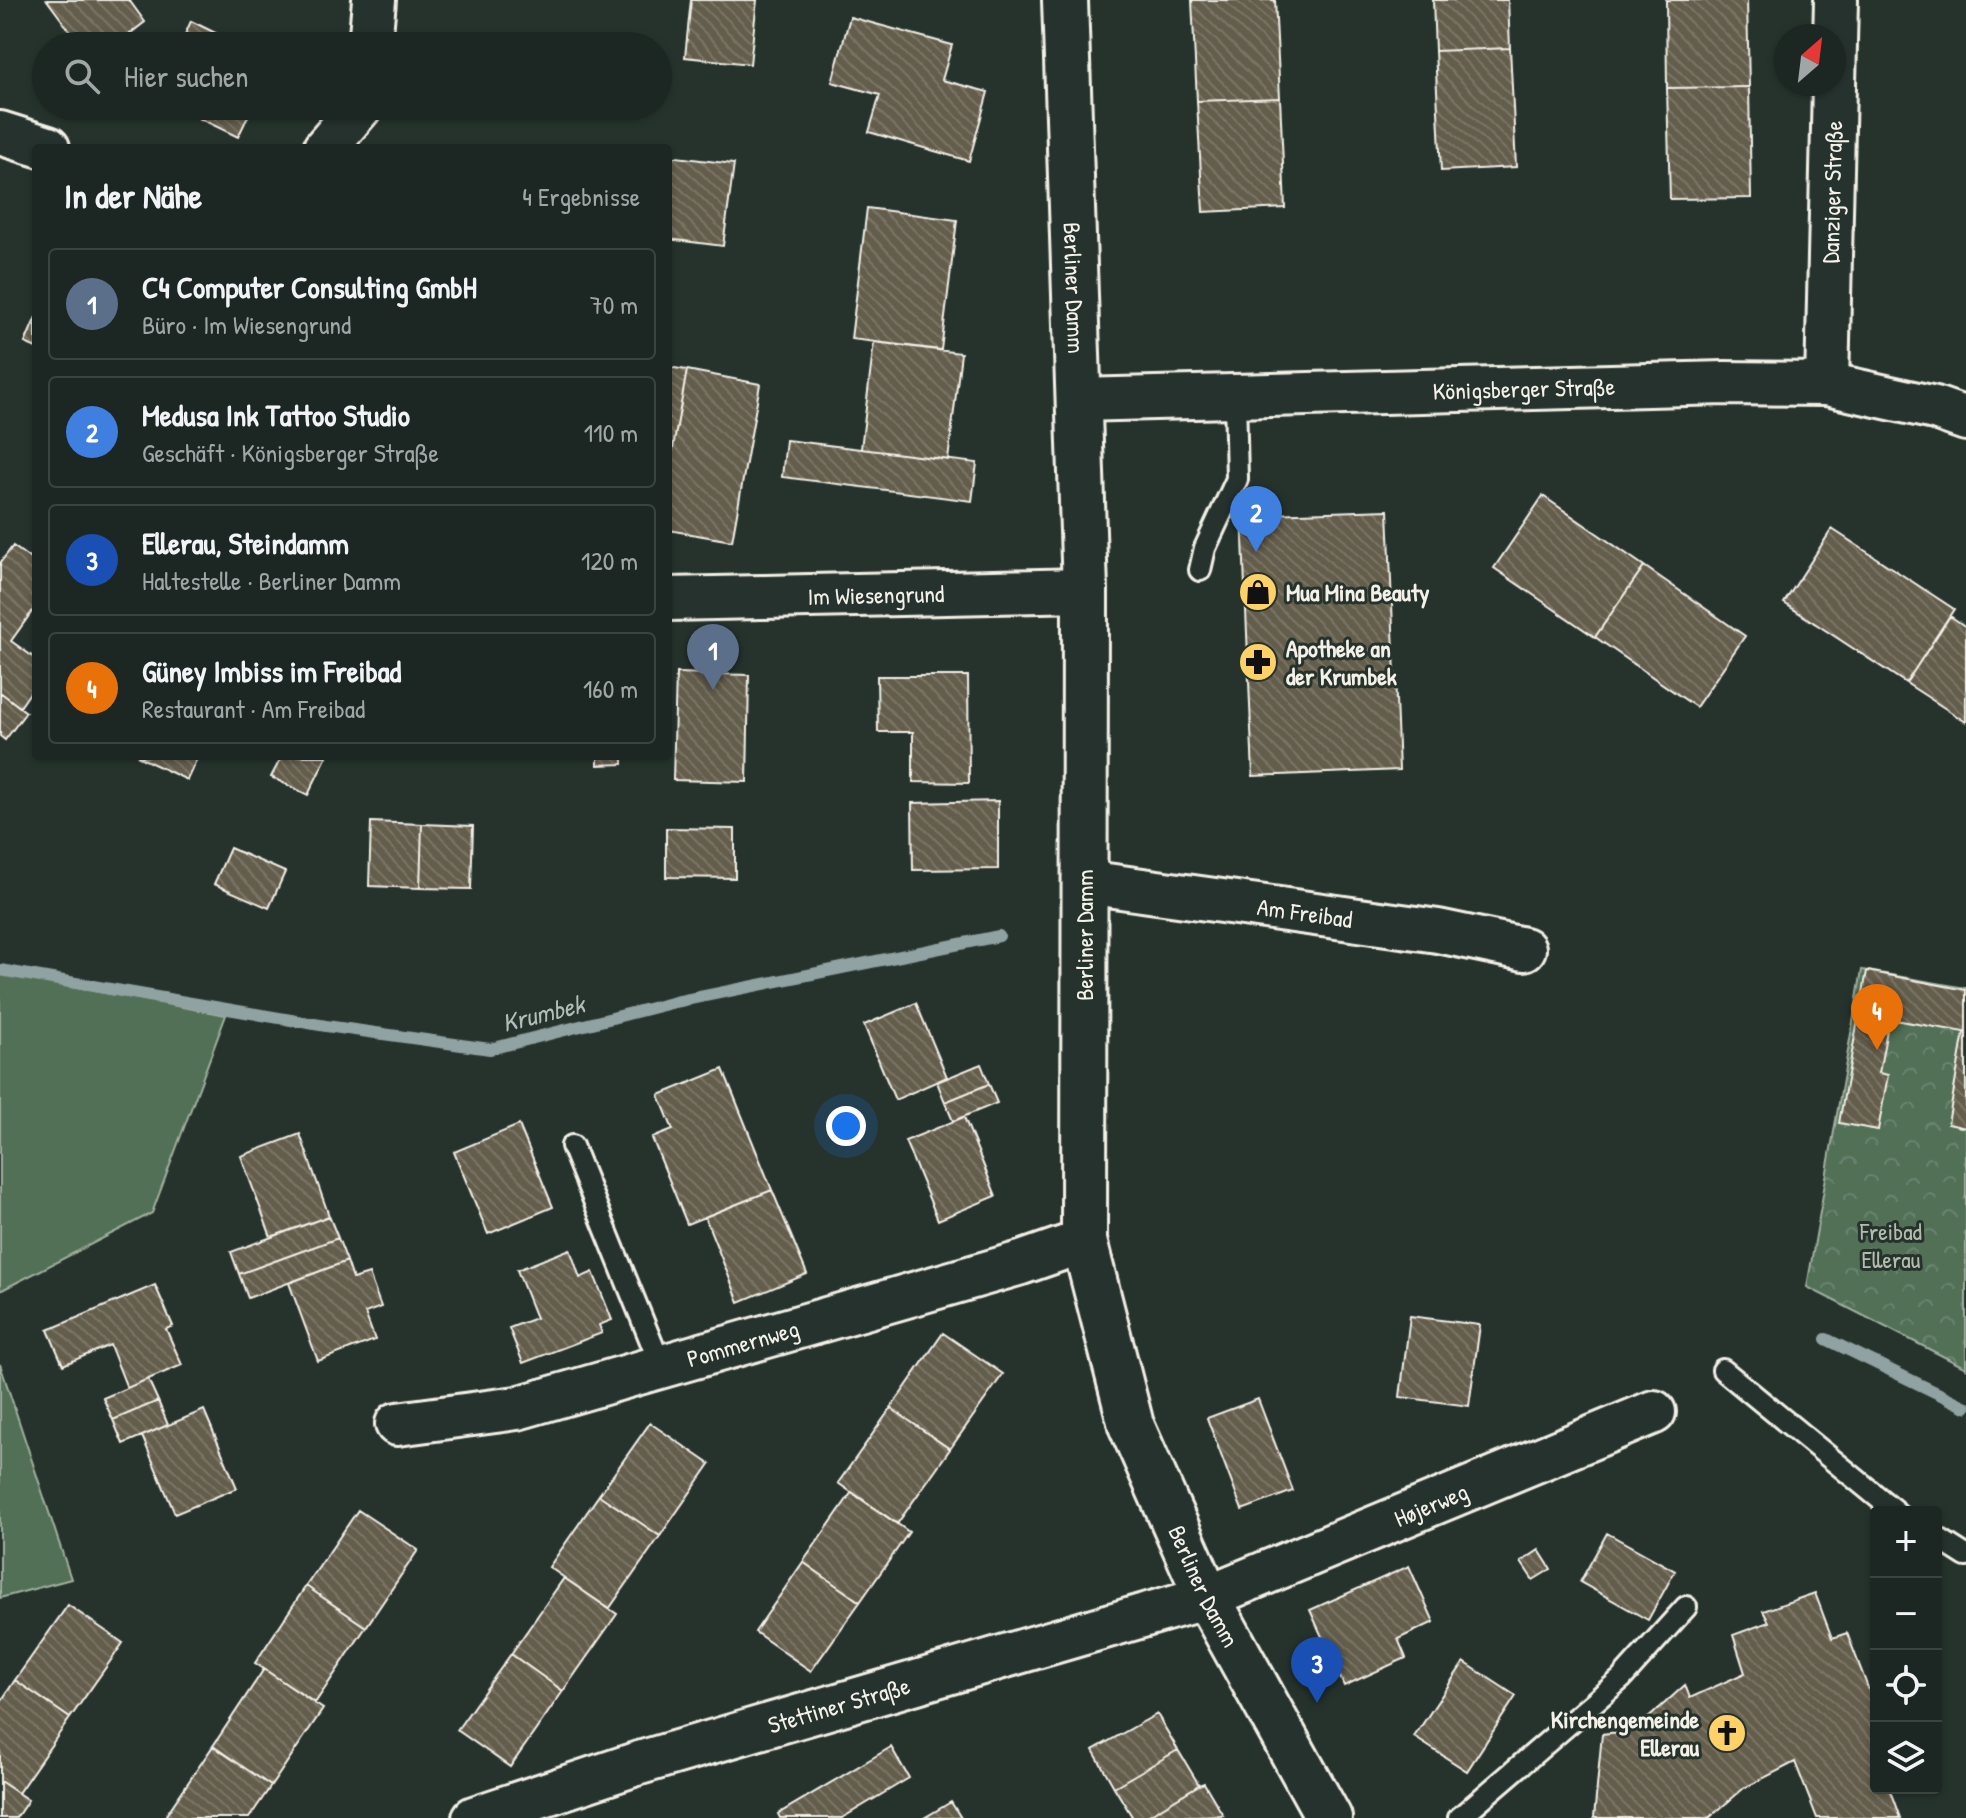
<!DOCTYPE html>
<html lang="de">
<head>
<meta charset="utf-8">
<style>
  body { margin:0; font-family:"Patrick Hand",sans-serif; background:#252e2a; color:#f1f3f6 }
  .controls { position:absolute; right:24px; bottom:24px; display:grid; overflow:hidden; border-radius:8px; box-shadow:0 2px 6px #0004 }
  .controls button { width:72px; height:72px; display:grid; place-items:center; padding:0; border:0; border-bottom:2px solid #3a4340; background:#1c2622; color:#f1f3f6; font:40px sans-serif }
  .compass { position:absolute; left:1774px; top:24px; width:72px; height:72px; border-radius:50%; background:#1c2622; box-shadow:0 2px 6px #0004; rotate:28deg }
  .you { position:absolute; left:846px; top:1126px; width:28px; height:28px; margin:-20px; border:6px solid #fff; border-radius:50%; background:#1a73e8; box-shadow:0 0 0 12px #1a73e833 }
  .badge { display:grid; place-items:center; width:52px; height:52px; border-radius:50%; background:#b45309; color:#fff; font-size:26px; font-weight:700 }
  .pin { position:absolute; translate:-50% -66px; filter:drop-shadow(0 2px 4px #0008) }
  .pin::after { content:''; position:absolute; top:42px; width:28px; height:24px; background:inherit; clip-path:polygon(0 0,100% 0,50% 100%) }
  .list { margin:0; padding:0; list-style:none }
  h2 { display:flex; justify-content:space-between; align-items:center; height:104px; margin:0; padding:0 32px; font-size:34px }
  h2 small { font-size:26px; font-weight:400; color:#a0a5a5 }
  .list li { display:grid; grid-template-columns:52px 1fr auto; gap:24px; align-items:center; box-sizing:border-box; height:112px; margin:0 16px 16px; padding:0 16px; border:2px solid #3a4340; border-radius:8px }
  .list b { display:block; font-size:30px; white-space:nowrap }
  .list p { margin:0; font-size:26px; white-space:nowrap; color:#a0a5a5 }
  .list em { font-size:26px; font-style:normal; color:#a0a5a5 }
  .icon { flex:none; width:44px; height:44px; fill:none; stroke:currentColor; stroke-width:2; stroke-linecap:round; stroke-linejoin:round }
  .map { position:relative; flex:none; width:1966px; height:1818px; overflow:hidden }
  .search { position:absolute; background:#1c2622; box-shadow:0 2px 6px #0004; left:32px; top:32px; width:640px; height:88px; display:flex; align-items:center; gap:20px; box-sizing:border-box; padding:0 28px; border-radius:44px; color:#a0a5a5; font-size:30px }
  .panel { position:absolute; background:#1c2622; box-shadow:0 2px 6px #0004; left:32px; top:144px; width:640px; height:616px; border-radius:8px }
  .map>svg:first-child { display:block }
</style>
</head>
<body>
<div class="map">
<svg width="1966" height="1818" viewBox="0 0 1966 1818">
  <defs>
    <pattern id="park-crowns" width="20" height="18" patternUnits="userSpaceOnUse" patternTransform="scale(2)"><rect width="20" height="18" fill="#516f57"/><path d="M2 6a3 3 0 1 1 6 0M12 15a3 3 0 1 1 6 0" fill="none" stroke="#6b846f"/></pattern>
    <pattern id="building-back-hatch" width="6" height="6" patternUnits="userSpaceOnUse" patternTransform="scale(2)"><rect width="6" height="6" fill="#645d4c"/><path d="M-1 5l2 2M0 0l6 6M5-1l2 2" fill="none" stroke="#7b7566"/></pattern>
  </defs>
  <rect width="100%" height="100%" fill="#26332d"/>
  <filter id="ink" filterUnits="userSpaceOnUse"><feTurbulence type="fractalNoise" baseFrequency=".0125" numOctaves="2"/><feDisplacementMap in="SourceGraphic" scale="16" xChannelSelector="R" yChannelSelector="G"/><feConvolveMatrix kernelMatrix="1 2 1 2 8 2 1 2 1" color-interpolation-filters="sRGB"/></filter>
  <g filter="url(#ink)">
    <path fill="#516f57" stroke="#a2b0a0" stroke-width="2" d="M0 974 226 1015 152 1213 0 1291Z
      M0 1364 71 1579 0 1598Z"/>
    <path fill="url(#park-crowns)" stroke="#a2b0a0" stroke-width="2" d="M1862 970 1966 988V1368L1807 1287Z"/>
    <g fill="none" stroke-linecap="round" stroke-linejoin="round">
      <path stroke="#91a2a3" stroke-width="12" d="M0 970 326 1026 490 1049 675 1002 999 936
        M1826 1339 1966 1407"/>
    </g>
    <path fill="url(#building-back-hatch)" stroke="#f4f1e8" stroke-width="2" d="M47 0H129L145 22 114 46H81Z
      M691 0H757L750 64 685 57Z
      M1192 0H1275L1280 98 1197 101Z
      M1433 0H1508L1510 48 1435 51Z
      M1666 0H1747L1749 87 1667 88Z
      M850 17 952 45 942 80 988 92 969 161 869 132 880 95 832 82Z
      M191 21 242 46H180Z
      M1510 48 1516 167 1441 171 1435 51Z
      M1749 87 1751 198 1670 199 1667 88Z
      M1280 98 1285 208 1203 212 1197 101Z
      M174 106H253L238 137Z
      M668 156 734 164 723 246 668 239Z
      M867 208 957 220 941 350 851 339Z
      M36 317V348L25 343Z
      M874 342 961 353 948 460 861 449Z
      M668 367 687 370 673 448 668 447Z
      M687 370 760 384 732 541 668 530V476Z
      M786 440 977 463 972 501 782 477Z
      M1543 496 1644 566 1595 637 1494 568Z
      M1388 510 1399 770 1253 776 1242 515Z
      M1832 529 1954 609 1906 683 1784 603Z
      M13 546 36 563V606L11 641 36 659V684L20 707 0 692V563Z
      M1644 566 1745 636 1696 707 1595 637Z
      M1950 616 1966 627V722L1906 683Z
      M676 673 749 675 747 782 673 780Z
      M877 676H968L969 783 913 782V732H878Z
      M0 692 26 712 5 740 0 736Z
      M137 756H198L187 780Z
      M282 756H327L308 795 271 777Z
      M598 756H623V764L598 765Z
      M998 801V869L913 870 912 803Z
      M371 822 422 824 420 888 369 886Z
      M422 824 473 826 471 889 420 888Z
      M666 828 735 829V878L666 877Z
      M230 848 285 872 269 908 214 884Z
      M1867 971 1966 990V1128L1948 1124 1964 1032 1889 1019 1879 1073 1888 1075 1878 1130 1839 1123Z
      M916 1003 947 1077 895 1100 864 1025Z
      M981 1064 989 1084 945 1102 937 1082Z
      M723 1069 772 1190 687 1224 652 1138 673 1130 659 1095Z
      M989 1084 997 1103 953 1121 945 1102Z
      M964 1117 996 1196 938 1220 905 1141Z
      M519 1125 553 1207 488 1234 454 1152Z
      M300 1134 329 1216 271 1237 241 1156Z
      M772 1190 807 1274 739 1302 705 1217Z
      M329 1216 338 1238 239 1274 231 1252Z
      M338 1238 347 1261 248 1298 239 1274Z
      M570 1249 580 1278 593 1272 612 1320 599 1325 602 1333 523 1363 509 1328 536 1318 517 1270Z
      M347 1261 353 1279 369 1274 381 1307 365 1313 375 1340 318 1361 289 1283Z
      M155 1285 173 1326 166 1329 182 1365 127 1388 110 1345 63 1365 48 1330Z
      M1410 1316 1480 1325 1469 1406 1400 1397Z
      M943 1333 1003 1374 950 1449 891 1408Z
      M148 1379 158 1401 113 1420 103 1398Z
      M1258 1399 1293 1491 1242 1510 1207 1418Z
      M158 1401 168 1425 123 1444 113 1420Z
      M891 1408 950 1449 897 1524 838 1483Z
      M204 1410 237 1488 175 1514 142 1436Z
      M650 1423 710 1464 660 1536 599 1495Z
      M852 1492 909 1532 860 1602 803 1562Z
      M599 1495 660 1536 609 1609 549 1567Z
      M358 1510 418 1550 366 1627 306 1586Z
      M1607 1533 1675 1571 1648 1620 1580 1582Z
      M1539 1550 1551 1569 1533 1580 1521 1562Z
      M803 1562 860 1602 811 1671 755 1632Z
      M1409 1566 1434 1622 1398 1639 1406 1658 1344 1686 1310 1610Z
      M564 1578 617 1614 563 1691 511 1654Z
      M306 1586 366 1627 315 1703 255 1663Z
      M1815 1593 1832 1638 1847 1633 1870 1693 1876 1690V1788H1889L1900 1818H1817L1795 1762 1744 1788 1709 1818H1594L1602 1734 1635 1730 1685 1685 1690 1698 1745 1673 1733 1635 1769 1622 1763 1611Z
      M68 1605 123 1643 70 1718 15 1680Z
      M511 1654 563 1691 510 1767 457 1730Z
      M1464 1662 1516 1696 1467 1771 1414 1737Z
      M264 1669 323 1709 271 1786 213 1746Z
      M15 1680 70 1718 18 1793 0 1781V1703Z
      M1157 1714 1178 1750 1114 1787 1093 1750Z
      M213 1746 271 1786 249 1818H164Z
      M891 1747 909 1778 842 1818H780L778 1814Z
      M1178 1750 1199 1785 1144 1818H1133L1114 1787Z
      M0 1781 28 1800 16 1818H0Z
      M1204 1783 1223 1815 1144 1818 1199 1785Z
      M951 1802 961 1818H924Z"/>
    <g fill="none" stroke-linecap="round" stroke-linejoin="round">
      <defs>
        <path id="service" d="M585 106 588 107
          M1200 570 1205 548 1237 479 1235 397
          M572 1146 661 1366
          M1723 1370 1896 1512
          M1936 1537 1966 1556
          M1459 1818 1621 1679 1686 1607"/>
        <g id="minor">
          <path d="M370 46 374 0"/>
          <path d="M0 133 48 148"/>
          <path d="M325 148 361 106"/>
          <path id="s1" d="M1827 384 1836 0"/>
          <path id="s2" d="M1078 400 1725 383 1827 384 1935 408 1966 419"/>
          <path id="s3" d="M668 599 1085 590"/>
          <path id="s4" d="M1085 882 1438 931 1524 949"/>
          <path id="s5" d="M397 1424 517 1408 1021 1263 1084 1241"/>
          <path id="s6" d="M474 1818 636 1764 1207 1597 1654 1412"/>
        </g>
        <g id="secondary">
          <path id="s7" d="M1065 0 1085 590 1084 1241 1131 1425 1207 1597 1329 1818"/>
        </g>
      </defs>
      <use href="#service" stroke="#f4f1e8" stroke-width="26"/>
      <use href="#minor" stroke="#f4f1e8" stroke-width="48"/>
      <use href="#secondary" stroke="#f4f1e8" stroke-width="50"/>
      <use href="#service" stroke="#26332d" stroke-width="20"/>
      <use href="#minor" stroke="#26332d" stroke-width="42"/>
      <use href="#secondary" stroke="#26332d" stroke-width="44"/>
    </g>
  </g>
  <defs>
    <symbol id="shop-disc" viewBox="-11 -11 22 22"><circle r="9.5" fill="#ffd166" stroke="#26332d"/><path d="M-5-2.5h2.3a2.7 3.5 0 0 1 5.4 0H5L5.5 6h-11ZM-1.5-2.5h3a1.5 2.3 0 0 0-3 0Z" fill="#111"/></symbol>
    <symbol id="pharmacy-disc" viewBox="-11 -11 22 22"><circle r="9.5" fill="#ffd166" stroke="#26332d"/><path d="M-2-6h4v4h4v4h-4v4h-4v-4h-4v-4h4Z" fill="#111"/></symbol>
    <symbol id="church-disc" viewBox="-11 -11 22 22"><circle r="9.5" fill="#ffd166" stroke="#26332d"/><path d="M-1.2-6h2.4v3.5h3.3v2.4h-3.3V6h-2.4V-.1h-3.3v-2.4h3.3Z" fill="#111"/></symbol>
  </defs>
  <g fill-rule="evenodd">
    <use href="#shop-disc" x="1236" y="570" width="44" height="44"/>
    <use href="#pharmacy-disc" x="1236" y="640" width="44" height="44"/>
    <use href="#church-disc" x="1705" y="1711" width="44" height="44"/>
  </g>
  <g text-anchor="middle" dominant-baseline="central" stroke-width="6" stroke-linejoin="round" paint-order="stroke">
    <g font-size="24" fill="#f4f1e8" stroke="#26332d">
      <text stroke="none"><textPath href="#s1" startOffset="192">Danziger Straße</textPath></text>
      <text stroke="none"><textPath href="#s7" startOffset="288">Berliner Damm</textPath></text>
      <text stroke="none"><textPath href="#s2" startOffset="446">Königsberger Straße</textPath></text>
      <text stroke="none"><textPath href="#s3" startOffset="208">Im Wiesengrund</textPath></text>
      <text stroke="none"><textPath href="#s4" startOffset="222">Am Freibad</textPath></text>
      <text transform="translate(1084 935) rotate(-90)">Berliner Damm</text>
      <text stroke="none"><textPath href="#s5" startOffset="356">Pommernweg</textPath></text>
      <text stroke="none"><textPath href="#s6" startOffset="1008">Højerweg</textPath></text>
      <text stroke="none"><textPath href="#s7" startOffset="1608">Berliner Damm</textPath></text>
      <text stroke="none"><textPath href="#s6" startOffset="382">Stettiner Straße</textPath></text>
    </g>
    <g font-size="24" font-weight="bold" fill="#f4f1e8" stroke="#26332d" text-anchor="start">
      <text x="1286" y="592">Mua Mina Beauty</text>
      <text x="1286" y="648">Apotheke an<tspan x="1286" dy="28">der Krumbek</tspan></text>
      <text x="1699" y="1719" text-anchor="end">Kirchengemeinde<tspan x="1699" dy="28">Ellerau</tspan></text>
    </g>
    <g font-size="24" fill="#b3bdae" stroke="#26332d">
      <text x="1891" y="1231">Freibad<tspan x="1891" dy="28">Ellerau</tspan></text>
    </g>
    <g font-size="26" font-style="italic" fill="#b2bcba" stroke="#26332d">
      <text transform="translate(543 1013) rotate(-14)">Krumbek</text>
    </g>
  </g>
</svg>
<div class="controls">
<button>+</button>
<button>−</button>
<button><svg class="icon" aria-label="locate" viewBox="0 0 24 24"><circle cx="12" cy="12" r="6"/><path d="M12 2v4M12 18v4M2 12h4M18 12h4"/></svg></button>
<button><svg class="icon" aria-label="layers" viewBox="0 0 24 24"><path d="M12 4l9 5-9 5-9-5zM3 14l9 5 9-5"/></svg></button>
</div>
<svg class="compass" viewBox="-18 -18 36 36"><path d="M0-13l5 13h-10z" fill="#e53935"/><path d="M0 13l5-13h-10z" fill="#a0a5a5"/></svg>
<div class="you"></div>
<div class="pin badge" style="left:713px;top:690px;background:#5c6f8a">1</div>
<div class="pin badge" style="left:1256px;top:552px;background:#3f7fe0">2</div>
<div class="pin badge" style="left:1317px;top:1703px;background:#1a4fb4">3</div>
<div class="pin badge" style="left:1877px;top:1050px;background:#e8710a">4</div>
<div class="search"><svg class="icon" aria-label="search" viewBox="0 0 24 24"><circle cx="10" cy="10" r="6"/><path d="M15 15l6 6"/></svg>Hier suchen</div>
<section class="panel">
<h2>In der Nähe<small>4 Ergebnisse</small></h2>
<ul class="list">
<li><span class="badge" style="background:#5c6f8a">1</span><div><b>C4 Computer Consulting GmbH</b><p>Büro · Im Wiesengrund</p></div><em>70 m</em></li>
<li><span class="badge" style="background:#3f7fe0">2</span><div><b>Medusa Ink Tattoo Studio</b><p>Geschäft · Königsberger Straße</p></div><em>110 m</em></li>
<li><span class="badge" style="background:#1a4fb4">3</span><div><b>Ellerau, Steindamm</b><p>Haltestelle · Berliner Damm</p></div><em>120 m</em></li>
<li><span class="badge" style="background:#e8710a">4</span><div><b>Güney Imbiss im Freibad</b><p>Restaurant · Am Freibad</p></div><em>160 m</em></li>
</ul>
</section>
</div>
</body>
</html>
